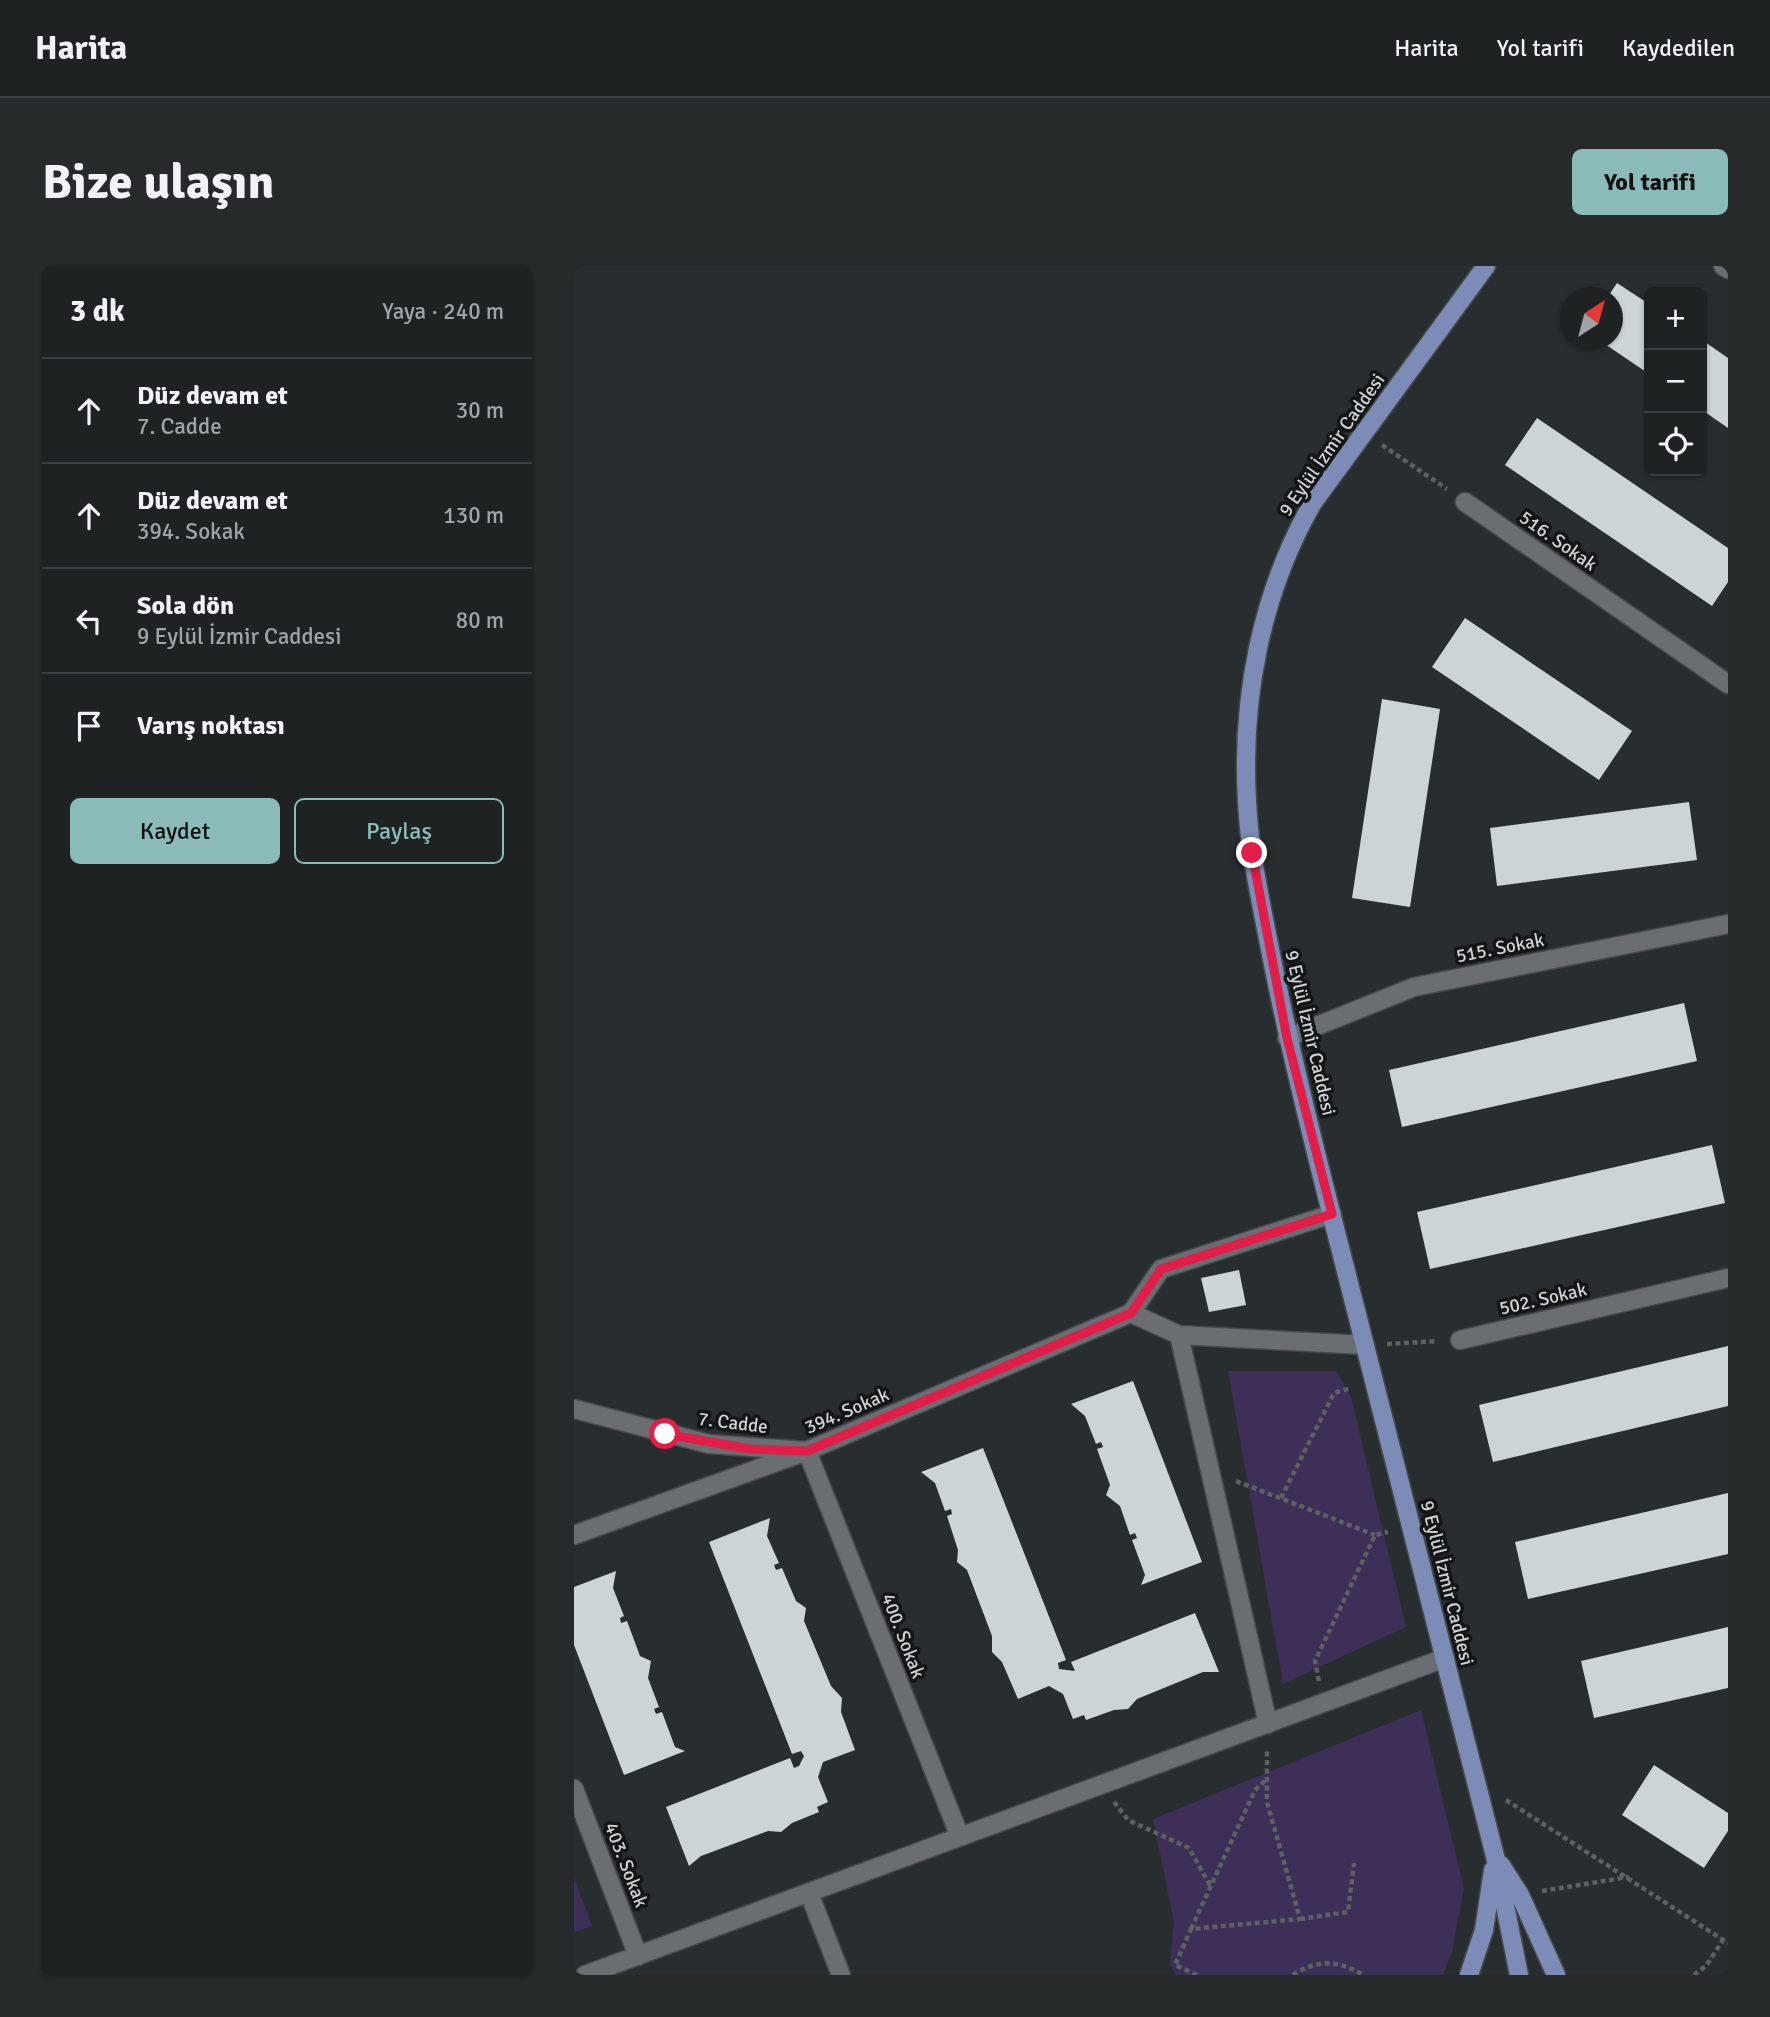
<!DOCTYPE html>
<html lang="tr">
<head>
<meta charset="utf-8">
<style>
  body { margin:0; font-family:Signika,sans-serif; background:#262a2b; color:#f1f3f6 }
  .controls { position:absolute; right:21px; top:21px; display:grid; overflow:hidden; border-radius:10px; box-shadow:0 2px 5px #0004 }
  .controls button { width:63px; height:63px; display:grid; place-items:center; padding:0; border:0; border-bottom:2px solid #3c3f41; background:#1e2223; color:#f1f3f6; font:35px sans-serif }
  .compass { position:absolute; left:986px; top:21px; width:63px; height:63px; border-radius:50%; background:#1e2223; box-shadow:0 2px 5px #0004; rotate:36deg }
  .stop { position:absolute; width:21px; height:21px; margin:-16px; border:5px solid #e11d48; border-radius:50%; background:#fff }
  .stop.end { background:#e11d48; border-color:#fff; box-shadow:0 2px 7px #0008 }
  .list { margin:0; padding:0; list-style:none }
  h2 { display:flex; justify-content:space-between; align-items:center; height:91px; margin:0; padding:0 28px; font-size:30px }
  h2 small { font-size:23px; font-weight:400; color:#a1a4a6 }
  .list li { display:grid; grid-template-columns:46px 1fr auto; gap:21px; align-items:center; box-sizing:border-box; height:105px; padding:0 28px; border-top:2px solid #3c3f41 }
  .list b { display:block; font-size:26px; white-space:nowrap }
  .list p { margin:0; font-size:23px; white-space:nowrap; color:#a1a4a6 }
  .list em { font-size:23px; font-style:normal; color:#a1a4a6 }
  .actions { display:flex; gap:14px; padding:21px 28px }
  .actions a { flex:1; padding:16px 0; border:2px solid #8bbbb9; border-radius:10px; text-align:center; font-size:24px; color:#8bbbb9 }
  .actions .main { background:#8bbbb9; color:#111 }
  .icon { flex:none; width:38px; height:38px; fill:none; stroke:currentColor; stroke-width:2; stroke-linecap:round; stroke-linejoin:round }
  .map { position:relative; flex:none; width:1154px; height:1709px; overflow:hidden; border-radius:10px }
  header { display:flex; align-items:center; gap:42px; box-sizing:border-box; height:98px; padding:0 35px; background:#1e2223; border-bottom:2px solid #3c3f41 }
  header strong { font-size:33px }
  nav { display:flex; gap:38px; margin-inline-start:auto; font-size:24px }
  .intro { display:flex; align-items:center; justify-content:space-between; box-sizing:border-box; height:168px; padding:0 42px }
  h1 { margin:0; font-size:49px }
  .button { padding:18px 32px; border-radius:10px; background:#8bbbb9; color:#111; font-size:24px; font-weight:700 }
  main { display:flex; gap:42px; padding:0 42px }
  aside { flex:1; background:#1e2223; border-radius:10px; box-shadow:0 2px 5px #0004 }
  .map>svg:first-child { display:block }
</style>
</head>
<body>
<header>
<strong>Harita</strong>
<nav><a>Harita</a><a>Yol tarifi</a><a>Kaydedilen</a></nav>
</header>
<div class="intro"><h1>Bize ulaşın</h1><a class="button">Yol tarifi</a></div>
<main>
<aside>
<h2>3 dk<small>Yaya · 240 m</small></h2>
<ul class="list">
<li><svg class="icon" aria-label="ahead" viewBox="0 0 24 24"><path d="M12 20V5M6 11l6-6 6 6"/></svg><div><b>Düz devam et</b><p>7. Cadde</p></div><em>30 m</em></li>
<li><svg class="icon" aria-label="ahead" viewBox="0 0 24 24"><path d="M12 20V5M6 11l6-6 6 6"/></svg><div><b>Düz devam et</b><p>394. Sokak</p></div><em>130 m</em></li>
<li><svg class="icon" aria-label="left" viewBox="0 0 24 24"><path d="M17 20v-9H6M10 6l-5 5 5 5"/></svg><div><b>Sola dön</b><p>9 Eylül İzmir Caddesi</p></div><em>80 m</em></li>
<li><svg class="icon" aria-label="arrive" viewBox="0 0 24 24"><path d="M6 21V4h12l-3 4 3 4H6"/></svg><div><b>Varış noktası</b></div></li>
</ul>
<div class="actions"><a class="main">Kaydet</a><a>Paylaş</a></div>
</aside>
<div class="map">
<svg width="1154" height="1709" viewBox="0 0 1154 1709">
  <rect width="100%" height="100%" fill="#282d2f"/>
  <path fill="#3d2f57" d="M654 1105H762L777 1131 832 1361 709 1418Z
    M847 1444 890 1622 878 1686 869 1709H602L596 1699 600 1656 579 1553Z
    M0 1611 18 1660 0 1666Z"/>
  <path fill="#cdd4d5" d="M1043 17 1075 38V108L1025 74H1038V32H1033Z
    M1128 74 1154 92V162L1128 144Z
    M963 152 1154 282V316L1138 340 931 199Z
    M891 352 1058 465 1025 514 858 401Z
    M808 433 866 443 836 641 778 632Z
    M1115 536 1123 594 923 620 916 562Z
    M1110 737 1123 795 828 861 815 804Z
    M1138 879 1151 937 856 1003 843 946Z
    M665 1004 672 1039 635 1046 627 1012Z
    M1154 1080V1140L919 1196 905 1139Z
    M559 1115 628 1296 567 1319 571 1309 558 1274 563 1272 561 1267 556 1269 546 1240 532 1229 536 1219 523 1183 529 1181 527 1176 522 1178 511 1150 497 1138Z
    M409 1182 492 1394 484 1397 485 1403 501 1405 497 1396 621 1347 645 1406H629L563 1433 554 1443 540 1444 512 1454 510 1449 499 1453 489 1428 475 1420 444 1433 428 1396 418 1386V1370L393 1304 383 1296 384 1284 373 1250 378 1248 377 1243 371 1245 361 1217 347 1206Z
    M1154 1227V1288L954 1333 941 1276Z
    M196 1252 193 1270 205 1297 200 1299 202 1304 208 1302 222 1335 232 1342 230 1355 257 1420 268 1432 267 1446 281 1484 249 1496 244 1511 254 1536 243 1541 245 1546 218 1557 207 1566 194 1565 127 1590 115 1600 92 1541 216 1492 220 1502 225 1500 230 1490 227 1485 218 1488 135 1276Z
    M42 1305 39 1322 50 1350 46 1352 47 1357 53 1355 66 1390 77 1395 74 1412 85 1441 80 1443 82 1448 88 1446 101 1481 111 1485 50 1509 0 1379V1321Z
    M1154 1361V1422L1020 1452 1007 1395Z
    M1080 1499 1154 1547V1565L1130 1602 1048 1549Z"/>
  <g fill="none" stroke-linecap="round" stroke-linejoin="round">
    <defs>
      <path id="minor" d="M1149 0 1154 3
        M891 236 1154 418
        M713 772 840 721 1154 658
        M758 948 587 1003 557 1047 605 1069 791 1079
        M605 1069 694 1458
        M886 1074 1154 1012
        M0 1143 135 1178 233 1185 386 1571
        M0 1269 233 1185 557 1047
        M0 1523 64 1690
        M235 1627 267 1709
        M11 1709 871 1392"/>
      <path id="major" d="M912 0 738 238C687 328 667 432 673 535 675 581 685 627 694 673 713 772 737 868 762 966 815 1174 868 1382 921 1590L945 1709
        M927 1599 946 1629 982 1709
        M895 1709 910 1664 919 1604"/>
    </defs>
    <use href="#minor" stroke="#464a4c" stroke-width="21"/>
    <use href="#major" stroke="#464a4c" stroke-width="21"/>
    <path stroke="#5c6162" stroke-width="4.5" stroke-dasharray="5 3.5" stroke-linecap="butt" d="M808 179 873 223
      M813 1078 864 1075
      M662 1215 801 1269
      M707 1232 760 1127 777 1122
      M745 1415 741 1395 801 1269 814 1266
      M932 1534 1154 1677
      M540 1536 554 1554 615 1582 637 1621
      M968 1625 1055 1611
      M726 1653 774 1646 780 1597
      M617 1663 681 1524 693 1513
      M623 1709 601 1699 617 1663 726 1653 693 1536V1483
      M719 1709C743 1693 766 1694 789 1709
      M1120 1709 1132 1700 1149 1674"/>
    <use href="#minor" stroke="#6a6e72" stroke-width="18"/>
    <use href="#major" stroke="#7c8cb6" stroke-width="18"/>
  </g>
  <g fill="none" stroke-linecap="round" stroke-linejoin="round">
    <path stroke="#e11d48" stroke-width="9" d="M91 1168 176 1183 233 1185 557 1047 587 1003 758 948 713 772 678 587"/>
  </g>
  <g text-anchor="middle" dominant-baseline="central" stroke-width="7" stroke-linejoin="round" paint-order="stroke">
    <g font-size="19" fill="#d0d3d4" stroke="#131516">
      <text transform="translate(758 179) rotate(-55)">9 Eylül İzmir Caddesi</text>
      <text transform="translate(984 275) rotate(35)">516. Sokak</text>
      <text transform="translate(926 682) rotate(-11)">515. Sokak</text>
      <text transform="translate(736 767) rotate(77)">9 Eylül İzmir Caddesi</text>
      <text transform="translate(969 1033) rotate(-13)">502. Sokak</text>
      <text transform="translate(273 1145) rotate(-23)">394. Sokak</text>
      <text transform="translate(159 1157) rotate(7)">7. Cadde</text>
      <text transform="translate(873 1317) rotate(76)">9 Eylül İzmir Caddesi</text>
      <text transform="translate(329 1370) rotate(69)">400. Sokak</text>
      <text transform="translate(52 1599) rotate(69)">403. Sokak</text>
    </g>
  </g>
</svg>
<div class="controls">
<button>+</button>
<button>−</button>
<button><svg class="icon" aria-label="locate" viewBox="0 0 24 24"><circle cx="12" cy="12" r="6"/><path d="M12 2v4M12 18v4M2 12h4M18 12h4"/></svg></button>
</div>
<svg class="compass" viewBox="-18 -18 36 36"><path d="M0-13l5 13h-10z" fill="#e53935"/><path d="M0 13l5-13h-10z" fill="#a1a4a6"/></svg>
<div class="stop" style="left:91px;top:1168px"></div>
<div class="stop end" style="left:678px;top:587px"></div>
</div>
</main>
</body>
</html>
